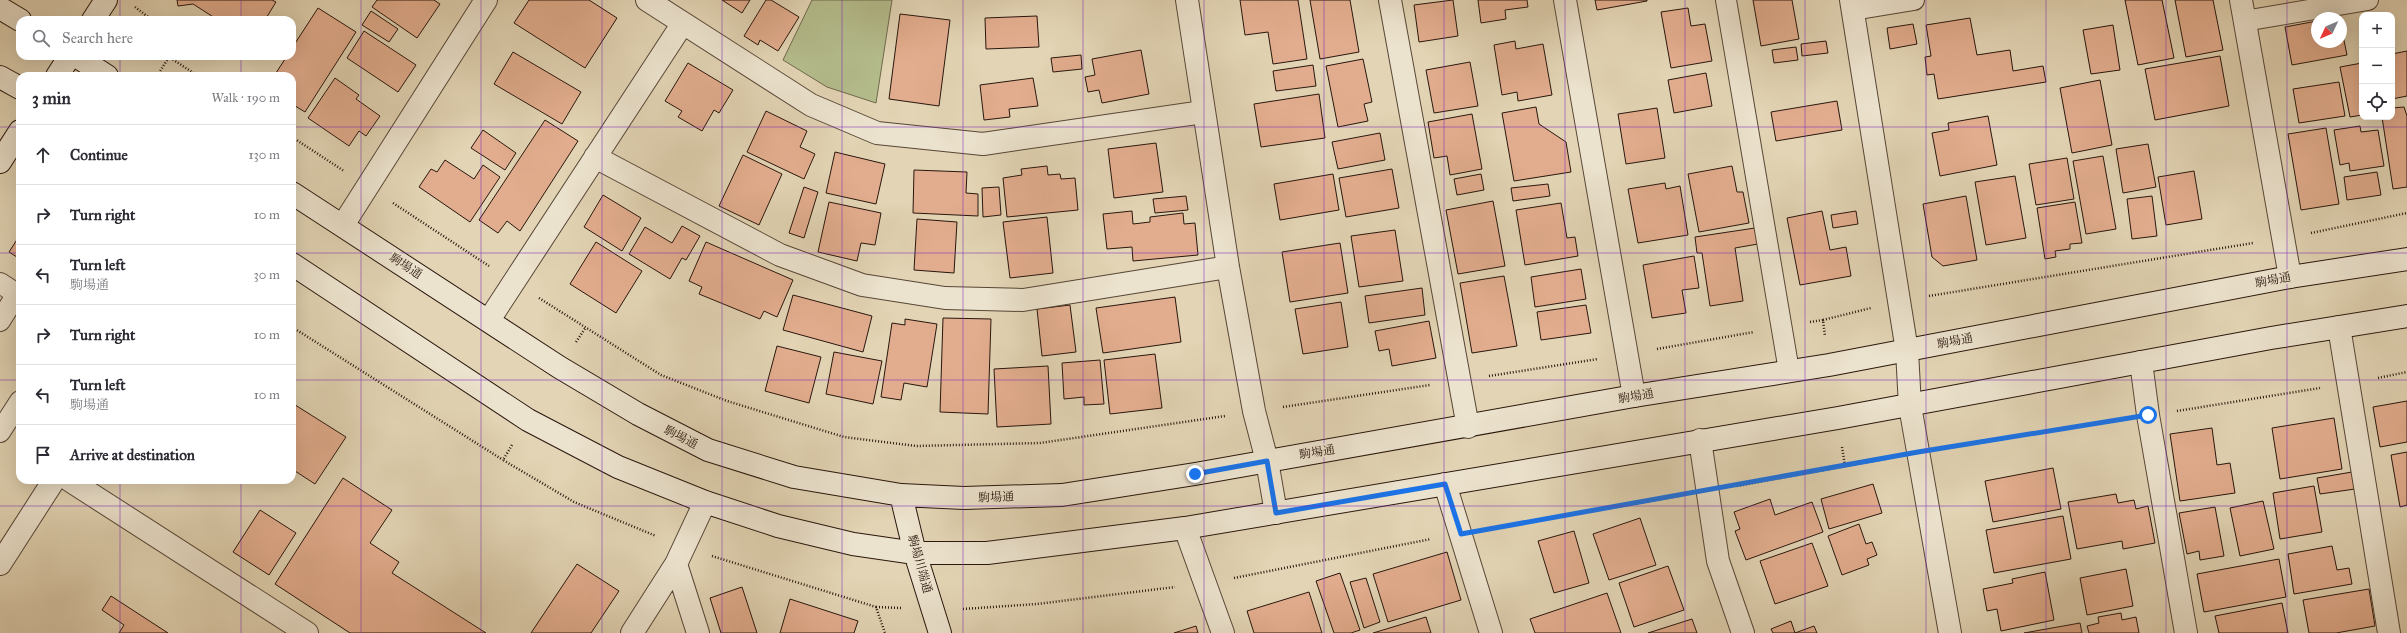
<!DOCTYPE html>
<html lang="en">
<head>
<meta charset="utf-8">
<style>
  body { margin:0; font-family:"IM FELL Great Primer","Noto Serif JP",serif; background:#f2f2f3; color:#2b2b33 }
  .controls { position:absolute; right:12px; top:12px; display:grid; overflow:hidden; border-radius:8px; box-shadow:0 4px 16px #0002 }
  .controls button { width:36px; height:36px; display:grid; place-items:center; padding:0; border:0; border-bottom:1px solid #e1e1e2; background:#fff; color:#2b2b33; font:20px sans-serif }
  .compass { position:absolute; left:2311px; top:12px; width:36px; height:36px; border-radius:50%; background:#fff; box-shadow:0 4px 16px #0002; rotate:226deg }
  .stop { position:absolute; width:12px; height:12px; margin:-9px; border:3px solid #1a73e8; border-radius:50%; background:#fff }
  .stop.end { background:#1a73e8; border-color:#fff; box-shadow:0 1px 4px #0008 }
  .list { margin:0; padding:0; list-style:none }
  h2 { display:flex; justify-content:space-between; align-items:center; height:52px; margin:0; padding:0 16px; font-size:17px }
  h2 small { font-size:13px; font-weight:400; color:#7c7c81 }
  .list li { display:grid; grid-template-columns:26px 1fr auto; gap:12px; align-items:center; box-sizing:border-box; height:60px; padding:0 16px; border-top:1px solid #e1e1e2 }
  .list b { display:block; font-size:15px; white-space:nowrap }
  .list p { margin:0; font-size:13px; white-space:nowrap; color:#7c7c81 }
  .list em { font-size:13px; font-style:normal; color:#7c7c81 }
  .icon { flex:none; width:22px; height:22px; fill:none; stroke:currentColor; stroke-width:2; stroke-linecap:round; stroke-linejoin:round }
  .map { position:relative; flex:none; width:2407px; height:633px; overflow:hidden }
  .search { position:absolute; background:#fff; box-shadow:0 4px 16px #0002; left:16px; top:16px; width:280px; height:44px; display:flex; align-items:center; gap:10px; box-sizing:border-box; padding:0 14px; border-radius:12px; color:#7c7c81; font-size:15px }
  .panel { position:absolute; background:#fff; box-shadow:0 4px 16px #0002; left:16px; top:72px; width:280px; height:412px; border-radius:12px }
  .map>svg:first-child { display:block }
</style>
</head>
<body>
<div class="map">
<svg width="2407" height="633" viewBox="0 0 2407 633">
  <rect width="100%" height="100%" fill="#e2d4b4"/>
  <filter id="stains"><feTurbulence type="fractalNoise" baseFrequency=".005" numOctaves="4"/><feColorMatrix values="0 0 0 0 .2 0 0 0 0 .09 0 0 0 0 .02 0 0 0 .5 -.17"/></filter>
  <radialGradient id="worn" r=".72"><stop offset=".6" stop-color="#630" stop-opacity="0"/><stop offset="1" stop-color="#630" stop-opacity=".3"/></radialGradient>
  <path fill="#b4bc8c" stroke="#6e694c" d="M812 0H892L876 103 827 87 783 60Z"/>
  <path fill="#e2ad8e" stroke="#29160d" d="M177 0H272L276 2 265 20H218L193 4 178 6Z
    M377 0H434L440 4 417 38 372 7Z
    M529 0H589L617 18 585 68 514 23Z
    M722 0H750L742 13Z
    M766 0H771L799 17 778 51 760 40 758 45 744 36Z
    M1240 0H1298L1307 59 1273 64 1268 32 1245 35Z
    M1310 0H1350L1359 52 1320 59Z
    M1453 0 1458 36 1419 42 1414 5Z
    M1478 0H1527L1528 7 1505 10 1506 19 1481 23Z
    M1595 0H1647V1L1597 10Z
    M1753 0H1792L1799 39 1761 46Z
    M2125 0H2162L2174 58 2138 65Z
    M2175 0H2213L2223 50 2186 57Z
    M318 8 356 32 305 112 292 104V76H274L287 56H292V48Z
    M1688 8 1691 26 1705 24 1712 61 1671 68 1661 12Z
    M371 11 398 29 389 42 362 25Z
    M900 14 950 20 939 106 889 99Z
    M1037 16 1039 47 986 49 985 18Z
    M1970 18 1977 55 2010 50 2013 71 2043 66 2046 82 1938 99 1934 74 1927 75 1925 57 1931 56 1926 25Z
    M2317 21V42H2341V26L2347 55 2292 65 2285 27Z
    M1913 24 1917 44 1890 49 1887 28Z
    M2113 25 2120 70 2091 74 2083 30Z
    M364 31 416 65 398 92 347 58Z
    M1515 41 1516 49 1543 44 1552 95 1518 101 1517 92 1502 95 1494 45Z
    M1826 41 1828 53 1802 56 1801 44Z
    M1796 47 1798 60 1774 63 1772 50Z
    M1141 50 1149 94 1102 103 1099 90 1088 92 1085 77 1095 75 1092 59Z
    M2407 51V96L2392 99V54Z
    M513 52 581 92 562 124 494 84Z
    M1081 55 1082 69 1053 72 1051 58Z
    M2220 56 2229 106 2155 120 2145 69Z
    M1363 59 1372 102 1364 104 1368 121 1338 127 1326 66Z
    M1470 62 1478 106 1434 113 1426 70Z
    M688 63 733 90 719 113 714 110 702 131 678 117 682 111 665 101Z
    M2362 63V115L2350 117 2340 67Z
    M1313 65 1316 86 1276 91 1273 71Z
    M1706 73 1712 106 1674 113 1668 80Z
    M335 78 359 95 356 99 380 116 366 136 359 131 349 146 308 118Z
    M1033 78 1038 106 1009 109 1010 117 984 120 980 85Z
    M2100 80 2112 145 2072 153 2060 88Z
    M2339 82 2345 116 2299 123 2293 89Z
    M1319 94 1325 138 1261 147 1254 104Z
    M1837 101 1842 130 1776 141 1771 112Z
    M1536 107 1539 124 1566 142 1571 172 1514 181 1502 113Z
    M2404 107 2407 116V187L2393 189 2382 117H2392V108Z
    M1657 108 1665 158 1626 164 1618 114Z
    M766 111 807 131 800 147 815 154 804 179 747 152Z
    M1472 114 1482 169 1450 175 1447 156 1434 158 1428 122Z
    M1988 116 1997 165 1940 176 1932 133 1949 130 1948 123Z
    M545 120 578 141 520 231 507 221 498 233 479 220Z
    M2360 126 2361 132 2378 130 2384 166 2350 171 2349 163 2340 165 2334 130Z
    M2326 128 2339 204 2301 210 2288 134Z
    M483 130 516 153 505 170 471 148Z
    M1380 133 1385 160 1338 169 1332 142Z
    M1156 143 1163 192 1114 198 1108 149Z
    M2148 144 2156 187 2123 193 2116 149Z
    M835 152 885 164 876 204 826 193Z
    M743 155 782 174 759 225 719 206Z
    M2103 156 2116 229 2086 234 2073 161Z
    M2067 158 2074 199 2036 205 2029 164Z
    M445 160 474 179 483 165 500 177 470 222 419 187 431 169 437 172Z
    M1047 166 1048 175 1060 174 1061 179 1075 178 1078 210 1007 217 1003 178 1022 175 1021 169Z
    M1732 166 1737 192H1743L1749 223 1699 232 1688 174Z
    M1392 169 1399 208 1346 217 1339 178Z
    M914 170 967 172 966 193 978 194V216L913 213Z
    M2194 171 2202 219 2166 225 2158 177Z
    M2377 172 2381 195 2347 200 2344 177Z
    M1333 174 1339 210 1280 220 1274 184Z
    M1481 174 1484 190 1457 195 1454 179Z
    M2015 176 2026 238 1986 245 1975 182Z
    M1665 183 1666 189 1680 186 1688 235 1638 243 1628 189Z
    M1548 184 1550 196 1513 201 1511 188Z
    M804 187 818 192 804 238 789 233Z
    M999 187 1001 215 983 217 982 188Z
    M603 195 641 218 622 251 584 227Z
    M1186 196 1188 210 1155 213 1153 199Z
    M1966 196 1977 260 1943 266 1932 257 1923 204Z
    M2152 196 2157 236 2132 239 2127 199Z
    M1493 201 1505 266 1458 274 1446 210Z
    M829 202 881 213 875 245 861 243 857 261 818 252Z
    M2075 202 2082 243 2070 244V249L2055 251 2056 257 2045 259 2037 208Z
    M1561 203 1567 238 1575 237 1578 256 1525 265 1516 210Z
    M1132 211 1133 224 1150 222V217L1183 213 1184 224 1195 223 1198 255 1133 261 1132 247 1107 249 1103 214Z
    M1822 211 1830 250 1846 247 1851 276 1800 285 1787 218Z
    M1856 211 1858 224 1833 228 1831 215Z
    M1047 217 1053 273 1010 278 1003 222Z
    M917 219 957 222 954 273 914 270Z
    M682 226 700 236 686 260 682 258 670 279 629 254 645 227 672 243Z
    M1755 228 1758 244 1735 248 1743 301 1710 306 1702 253H1697L1695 237Z
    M1395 230 1403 281 1359 287 1351 236Z
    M20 235V259L9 252Z
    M596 242 642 271 616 313 570 284Z
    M706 242 793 280 777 317 764 311 760 319 699 294 702 287 689 281Z
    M1340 243 1348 293 1290 302 1282 252Z
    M1694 256 1699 288 1682 290 1686 313 1652 318 1643 265Z
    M1581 269 1586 299 1535 307 1531 277Z
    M1504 276 1517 346 1472 353 1460 283Z
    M1422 288 1425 315 1369 323 1365 296Z
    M793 295 872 316 863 352 783 330Z
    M1175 297 1181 342 1103 353 1096 308Z
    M1341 302 1348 347 1303 354 1295 309Z
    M1070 305 1076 352 1042 356 1037 309Z
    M1586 305 1591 333 1541 340 1537 312Z
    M943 318 991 319 988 414 940 412Z
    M905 319 937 324 927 387 904 383 901 400 881 397 892 323 905 325Z
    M1429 321 1436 358 1392 366 1389 349 1379 351 1375 331Z
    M777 346 821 357 809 403 765 391Z
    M834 352 882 361 873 404 826 394Z
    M1155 354 1162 408 1110 414 1104 360Z
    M1100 360 1104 404 1084 405V397L1064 399 1062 363Z
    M1048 366 1051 424 997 427 994 369Z
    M2407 401V442L2380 447 2373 407Z
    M292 403 346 437 315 484 292 469Z
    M2334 418 2342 469 2280 479 2272 428Z
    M2212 428 2217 465 2230 463 2235 493 2180 501 2170 434Z
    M2407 452V505L2400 507 2391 455Z
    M2053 468 2061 509 1993 522 1985 481Z
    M2352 472 2355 489 2320 494 2317 478Z
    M343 478 392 510 370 543 399 562 392 573 486 633H350L275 584Z
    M1873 484 1882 513 1829 529 1821 499Z
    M2314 486 2322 532 2280 539 2273 493Z
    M2116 494 2118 503 2134 500 2136 509 2148 506 2155 543 2123 549 2122 541 2077 549 2068 502Z
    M1770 499 1775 515 1812 502 1823 532 1746 560 1735 531 1740 529 1734 512Z
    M2263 501 2274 549 2240 556 2230 508Z
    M2215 507 2224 556 2200 560 2199 551 2187 554 2179 513Z
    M260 510 296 533 269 575 233 552Z
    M2063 516 2071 559 1994 573 1986 530Z
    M1640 518 1656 565 1609 580 1593 534Z
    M1859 524 1866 544 1872 542 1877 555 1867 559 1869 565 1842 575 1828 536Z
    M1574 531 1589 583 1554 593 1538 541Z
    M1812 543 1828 586 1775 604 1760 561Z
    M2332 546 2337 570 2349 568 2352 584 2294 594 2288 554Z
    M1447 552 1461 600 1388 622 1373 574Z
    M2279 559 2286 597 2204 612 2197 574Z
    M577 564 619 591 591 633H531Z
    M1668 566 1684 610 1634 627 1619 583Z
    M2126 569 2133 606 2087 615 2080 578Z
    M2045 572 2054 620 2001 631 1997 609 1987 611 1983 589 2013 583 2012 579Z
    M1340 573 1360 630 1351 633H1334L1316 581Z
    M1366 578 1380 622 1364 628 1350 582Z
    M742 587 757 633H721L710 598Z
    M2369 589 2375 626 2336 633H2309L2303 600Z
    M1309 592 1322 633H1254L1247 611Z
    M1607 593 1621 633H1535L1530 619Z
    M111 596 168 633H119L124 625 102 610Z
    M790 599 858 621 854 633H780Z
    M2282 603 2288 633H2219L2215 616Z
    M2121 613 2122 620 2136 617 2139 633H2089L2087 626 2099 623 2098 617Z
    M1426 617 1431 633H1373Z
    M1692 619 1697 633H1648Z
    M1791 621 1795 633H1773L1771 629Z
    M2080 623 2082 633H2024Z
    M1196 626 1198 633H1174Z
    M1814 626 1817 633H1795Z"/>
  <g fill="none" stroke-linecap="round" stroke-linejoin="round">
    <defs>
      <path id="lane" d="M1726 0 1789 371
        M1853 10 1914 0
        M2244 21 2368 0
        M0 283 20 296
        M0 321 17 294
        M0 432 20 401"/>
      <path id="street" d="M647 0 811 105 877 133 983 144 1203 112
        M1187 0 1228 267 1254 411 1267 461 1276 513
        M1390 0 1468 427
        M1565 0 1634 396
        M1851 0 1907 351 1910 406 1950 633
        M2241 0 2290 277
        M595 157 780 255 862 285 945 298 1023 300 1228 267
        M343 225 486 0
        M489 320 683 23
        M2339 327 2389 633
        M2141 362 2148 415 2186 633
        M1700 440 1718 561 1743 633
        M69 480 307 633
        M1445 484 1491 633
        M1185 528 1223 633
        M0 564 54 480
        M676 564 698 633
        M632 633 676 564 705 502"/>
      <path id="secondary" d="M0 8 20 20
        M93 20 106 0
        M76 56 107 76
        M57 76 70 56
        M0 77 20 88
        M0 162 20 131
        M292 193 559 367 638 414 708 450 794 477 901 495 964 498 1062 495 1195 474 1634 396 1829 365 2290 277 2407 259
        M292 264 528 420 618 467 705 502 778 526 853 544 915 553H987L1185 528 1838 418 2271 338 2407 316
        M901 495 915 553 940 633"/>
    </defs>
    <use href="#lane" stroke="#574637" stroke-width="22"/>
    <use href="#street" stroke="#574637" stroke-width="24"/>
    <use href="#secondary" stroke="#29160d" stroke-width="24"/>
    <path stroke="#29160d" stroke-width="2.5" stroke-dasharray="1 2" stroke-linecap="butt" d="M135 7 152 20
      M157 76 169 57 198 76
      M292 137 344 171
      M393 203 489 266
      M2311 233 2407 213
      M1929 296 2253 243
      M539 298 661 375 727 401 844 437 916 446 1040 443 1225 416
      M1823 320 1871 308
      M1810 322 1823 320 1825 336
      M292 327 503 460
      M576 342 586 327
      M1657 349 1754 332
      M1489 376 1598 359
      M2378 378 2407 372
      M1283 407 1430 385
      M2177 411 2320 388
      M512 445 503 460 574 502 656 536
      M1842 447 1845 466
      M1948 448 2118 420
      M1737 486 1890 458
      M1489 529 1679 496
      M712 556 876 607 885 633
      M1234 578 1431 539
      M876 607 901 608
      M963 609 1037 604 1175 587"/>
    <use href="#lane" stroke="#ece3ce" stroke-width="20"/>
    <use href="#street" stroke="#ece3ce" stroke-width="22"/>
    <use href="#secondary" stroke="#ece3ce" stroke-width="22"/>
  </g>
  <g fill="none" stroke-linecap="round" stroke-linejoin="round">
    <path stroke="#1a73e8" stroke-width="5" d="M1195 474 1267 461 1276 513 1445 484 1461 534 1918 452 2148 415"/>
  </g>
  <path fill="none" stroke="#7b2cbf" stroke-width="1" stroke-opacity="0.55" d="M120 0V20M241 0V20M361 0V633M481 0V633M602 0V633M722 0V633M842 0V633M963 0V633M1083 0V633M1204 0V633M1324 0V633M1444 0V633M1565 0V633M1685 0V633M1805 0V633M1926 0V633M2046 0V633M2166 0V633M2287 0V633M120 56V76M241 56V76M0 127H20M292 127H2407M0 253H20M292 253H2407M0 380H20M292 380H2407M120 480V633M241 480V633M0 506H2407"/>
  <g text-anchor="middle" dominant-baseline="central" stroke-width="3.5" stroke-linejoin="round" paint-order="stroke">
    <g font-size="12" fill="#29160d" stroke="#ece3ce">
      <text transform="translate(406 266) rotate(33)">駒場通</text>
      <text transform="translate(2273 280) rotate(-11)">駒場通</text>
      <text transform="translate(1955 341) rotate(-11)">駒場通</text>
      <text transform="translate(1636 396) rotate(-10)">駒場通</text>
      <text transform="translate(681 437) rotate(27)">駒場通</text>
      <text transform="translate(1317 452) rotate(-9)">駒場通</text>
      <text transform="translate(996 497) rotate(-2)">駒場通</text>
      <text transform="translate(920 564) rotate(74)">駒場川端通</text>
    </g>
  </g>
  <rect width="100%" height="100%" filter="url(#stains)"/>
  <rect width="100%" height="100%" fill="url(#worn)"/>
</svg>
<div class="controls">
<button>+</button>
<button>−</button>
<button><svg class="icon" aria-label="locate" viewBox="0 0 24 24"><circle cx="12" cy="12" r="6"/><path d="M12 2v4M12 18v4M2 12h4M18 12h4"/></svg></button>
</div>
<svg class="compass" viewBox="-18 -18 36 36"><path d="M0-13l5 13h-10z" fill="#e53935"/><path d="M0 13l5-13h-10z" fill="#7c7c81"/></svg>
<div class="stop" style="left:2148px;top:415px"></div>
<div class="stop end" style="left:1195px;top:474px"></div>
<div class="search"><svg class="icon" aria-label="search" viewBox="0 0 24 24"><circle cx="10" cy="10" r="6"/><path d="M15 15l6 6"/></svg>Search here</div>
<section class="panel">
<h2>3 min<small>Walk · 190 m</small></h2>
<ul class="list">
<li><svg class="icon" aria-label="ahead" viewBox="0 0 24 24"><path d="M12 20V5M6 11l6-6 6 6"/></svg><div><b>Continue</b></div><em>130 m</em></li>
<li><svg class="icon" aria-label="right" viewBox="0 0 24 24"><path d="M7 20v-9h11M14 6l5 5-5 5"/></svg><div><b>Turn right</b></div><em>10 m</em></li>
<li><svg class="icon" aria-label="left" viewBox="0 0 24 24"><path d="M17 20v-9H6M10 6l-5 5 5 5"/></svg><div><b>Turn left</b><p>駒場通</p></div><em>30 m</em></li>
<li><svg class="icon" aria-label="right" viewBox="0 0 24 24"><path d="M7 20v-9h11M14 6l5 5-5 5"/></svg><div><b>Turn right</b></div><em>10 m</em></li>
<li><svg class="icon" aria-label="left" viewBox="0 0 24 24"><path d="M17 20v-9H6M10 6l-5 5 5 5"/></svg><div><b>Turn left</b><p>駒場通</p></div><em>10 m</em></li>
<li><svg class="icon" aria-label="arrive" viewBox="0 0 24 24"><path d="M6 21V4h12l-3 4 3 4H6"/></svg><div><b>Arrive at destination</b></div></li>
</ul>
</section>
</div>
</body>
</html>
